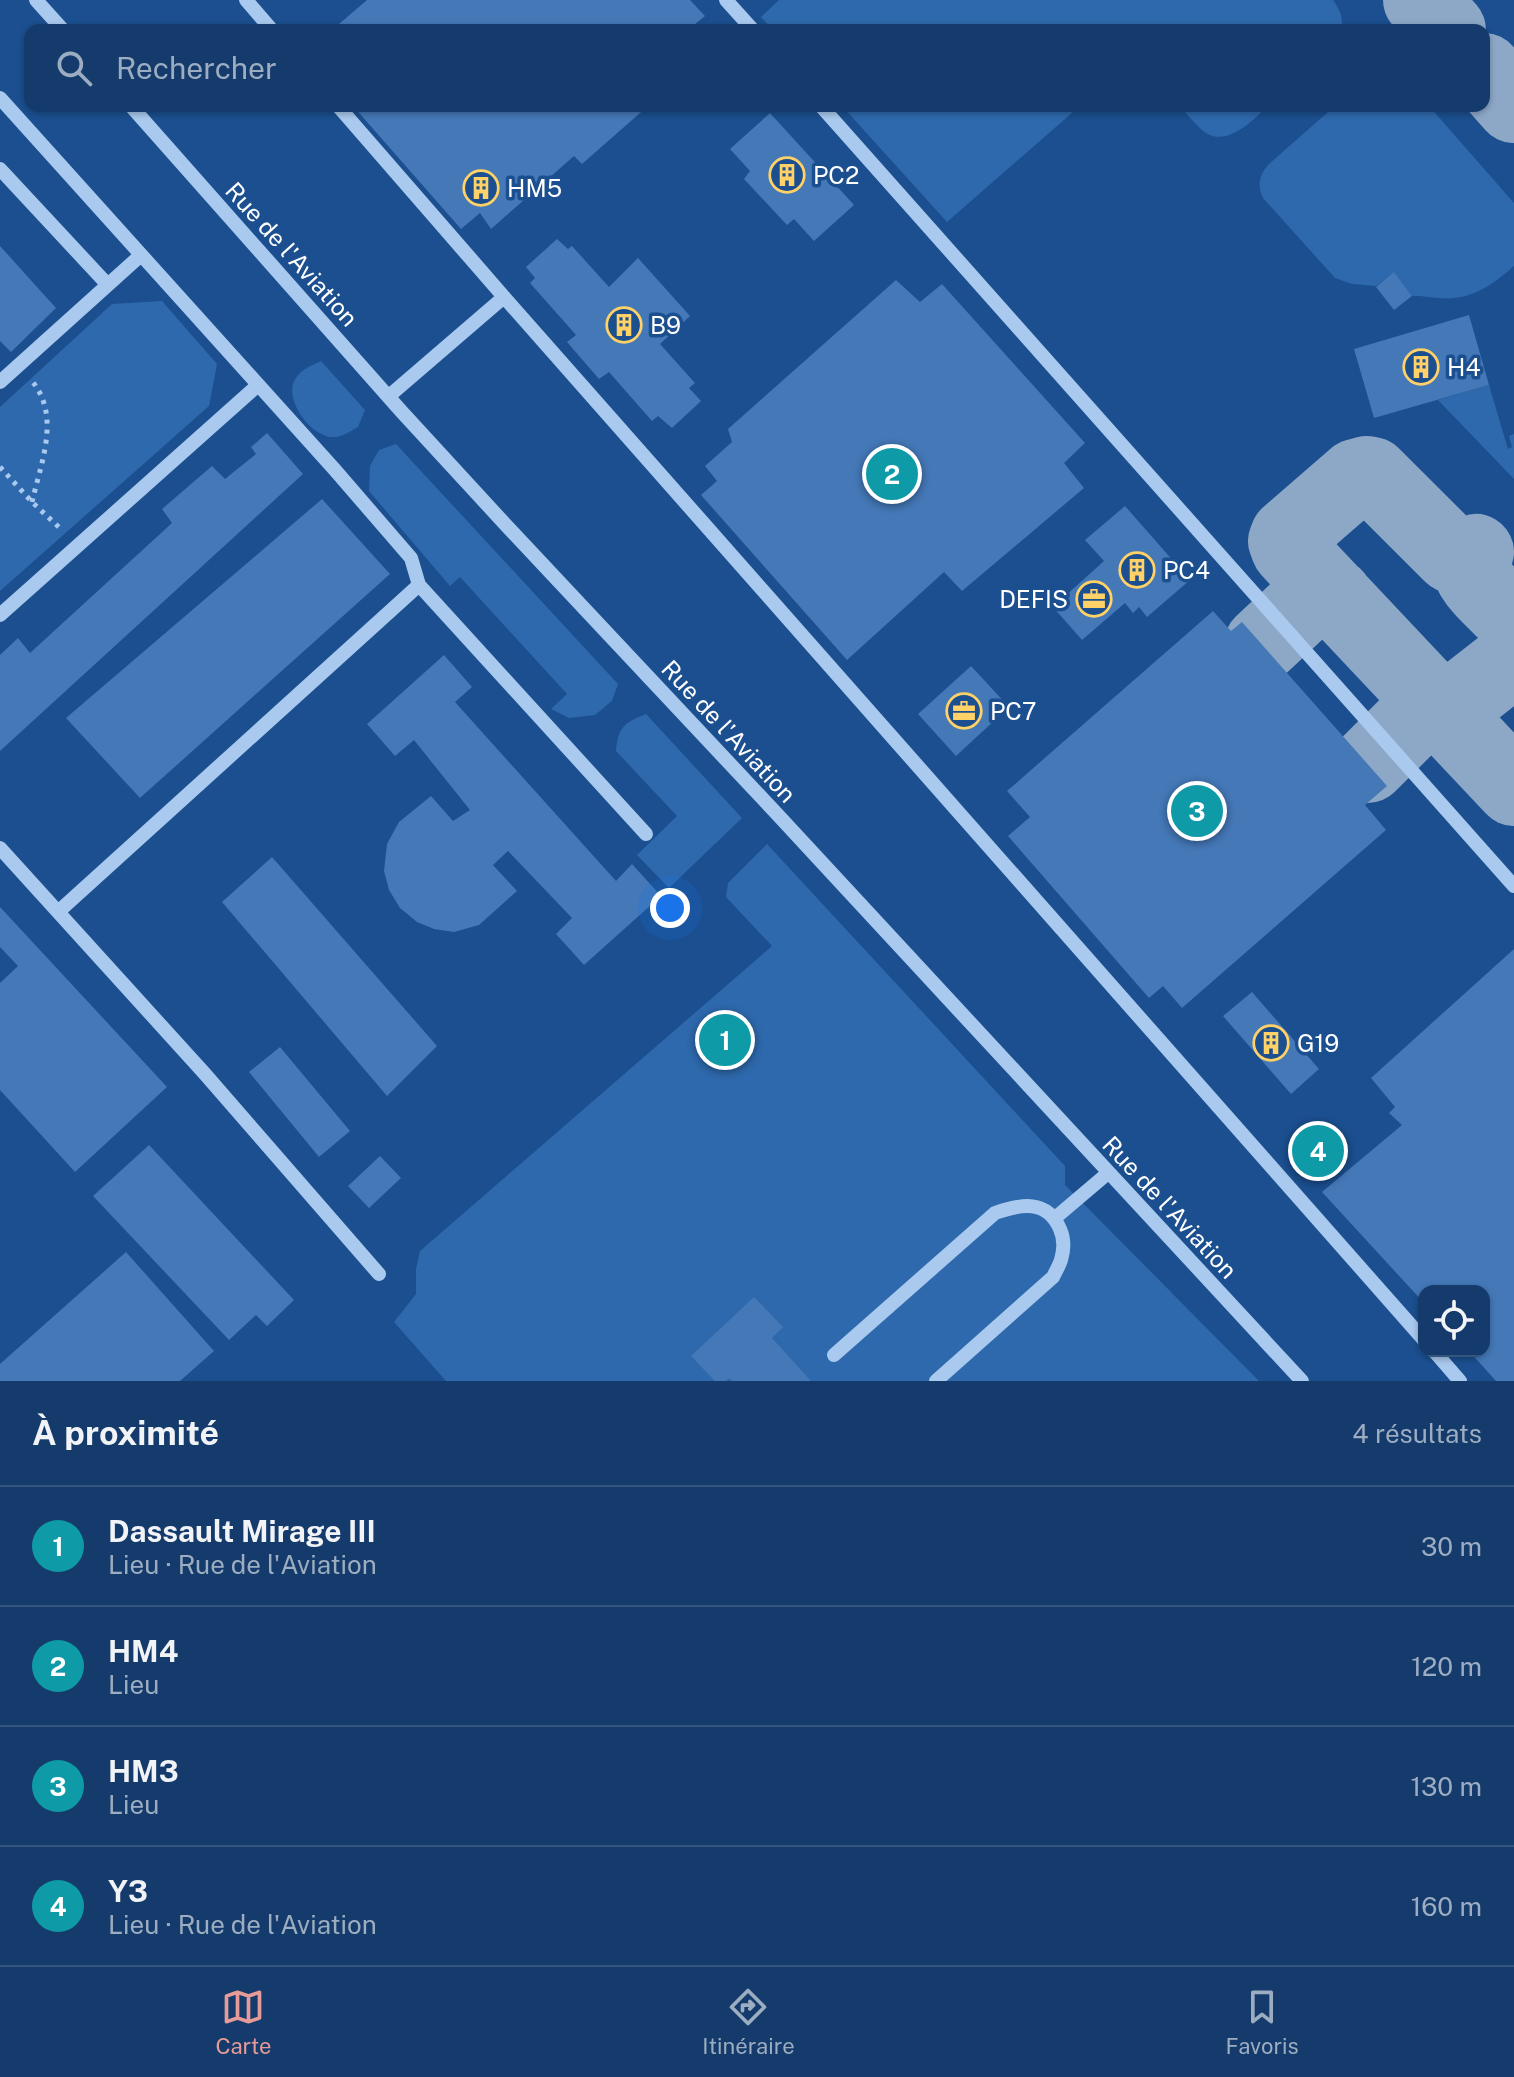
<!DOCTYPE html>
<html lang="fr">
<head>
<meta charset="utf-8">
<style>
  body { margin:0; font-family:"Public Sans",sans-serif; background:#214673; color:#f1f3f6 }
  .controls { position:absolute; right:24px; bottom:24px; display:grid; overflow:hidden; border-radius:16px; box-shadow:0 2px 6px #0004 }
  .controls button { width:72px; height:72px; display:grid; place-items:center; padding:0; border:0; border-bottom:2px solid #33557e; background:#143b6b; color:#f1f3f6; font:40px sans-serif }
  .you { position:absolute; left:670px; top:908px; width:28px; height:28px; margin:-20px; border:6px solid #fff; border-radius:50%; background:#1a73e8; box-shadow:0 0 0 12px #1a73e833 }
  .badge { display:grid; place-items:center; width:52px; height:52px; border-radius:50%; background:#e69b98; color:#fff; font-size:26px; font-weight:700 }
  .pin { position:absolute; translate:-50% -50%; border:4px solid #fff; box-shadow:0 2px 8px #0006 }
  .list { margin:0; padding:0; list-style:none }
  h2 { display:flex; justify-content:space-between; align-items:center; height:104px; margin:0; padding:0 32px; font-size:34px }
  h2 small { font-size:26px; font-weight:400; color:#9dadc1 }
  .list li { display:grid; grid-template-columns:52px 1fr auto; gap:24px; align-items:center; box-sizing:border-box; height:120px; padding:0 32px; border-top:2px solid #33557e }
  .list b { display:block; font-size:30px; white-space:nowrap }
  .list p { margin:0; font-size:26px; white-space:nowrap; color:#9dadc1 }
  .list em { font-size:26px; font-style:normal; color:#9dadc1 }
  .icon { flex:none; width:44px; height:44px; fill:none; stroke:currentColor; stroke-width:2; stroke-linecap:round; stroke-linejoin:round }
  .map { position:relative; flex:none; width:1514px; height:1381px; overflow:hidden }
  .search { position:absolute; background:#143b6b; box-shadow:0 2px 6px #0004; left:24px; right:24px; top:24px; height:88px; display:flex; align-items:center; gap:20px; box-sizing:border-box; padding:0 28px; border-radius:16px; color:#9dadc1; font-size:30px }
  .sheet { height:584px; background:#143b6b }
  nav { display:flex; justify-content:space-around; align-items:center; box-sizing:border-box; height:112px; border-top:2px solid #33557e; background:#143b6b; font-size:22px; color:#9dadc1 }
  nav a { display:grid; justify-items:center; gap:4px }
  nav .on { color:#e69b98 }
  .map>svg:first-child { display:block }
</style>
</head>
<body>
<div class="map">
<svg width="1514" height="1381" viewBox="0 0 1514 1381">
  <rect width="100%" height="100%" fill="#1b4f8f"/>
  <path fill="#2e69ad" d="M779 0H1333C1340 10 1344 18 1341 30H773L761 17Z
    M842 106H1080L947 222Z
    M1180 106H1268C1252 121 1225 150 1202 130 1194 123 1187 114 1180 106Z
    M1335 106H1429L1514 203V266C1491 286 1471 301 1438 298 1429 297 1422 296 1412 296L1394 273 1376 286 1352 284 1335 278 1263 198C1257 185 1259 175 1269 164Z
    M162 301 217 364 209 406 0 591V407L112 304Z
    M321 361 365 410 358 427C351 431 342 437 335 437 314 439 287 405 293 384 297 371 310 366 321 361Z
    M1489 385 1508 449 1512 447 1509 436 1514 434V479L1438 400Z
    M396 444 618 684 612 701 595 715 569 718 551 709 567 694 460 577 450 586 369 491 370 466 379 450Z
    M646 714 742 818 669 888 637 855 677 816 616 751C618 727 624 723 646 714Z
    M767 844 1065 1166V1185L1259 1381H446L394 1322 416 1294V1269L420 1251 772 946 726 897 728 883Z"/>
  <g fill="none" stroke-linecap="round" stroke-linejoin="round">
    <path stroke="#8da7c7" stroke-width="76" d="M1421 0 1448 30
      M1484 71 1514 105
      M1514 620C1504 609 1474 584 1471 571 1470 564 1473 557 1476 552L1466 556 1452 555 1372 475 1367 474 1356 477 1288 536 1286 541 1289 549 1514 788
      M1262 644 1309 600 1318 595 1335 597
      M1453 723 1449 716 1450 708 1514 658
      M1368 765 1418 715 1427 711 1443 712"/>
  </g>
  <path fill="#4478b7" d="M367 0H690L705 16 688 30H332Z
    M353 106H648L582 164 574 156 491 229 480 213 461 229Z
    M770 113 854 205 814 241 794 219 787 225 744 179 750 171 730 149Z
    M557 239 568 249 572 246 609 287 638 258 690 316 660 344 695 383 689 388 701 401 672 428 658 416 652 421 609 372 599 379 567 342 576 335 530 283 535 278 526 267Z
    M0 246 56 308 11 352 0 341Z
    M1394 272 1412 296 1394 310 1376 287Z
    M896 280 920 302 942 284 1085 443 1064 463 1084 488 962 591 944 572 847 660 701 495 717 481 705 466 732 442 728 429Z
    M1469 315 1489 385 1374 418 1354 349Z
    M267 433 303 474 0 751V655L18 638 30 653 172 523 162 509 212 466 225 479 256 454 251 447Z
    M322 499 390 574 140 798 66 718Z
    M1125 506 1190 580 1147 617 1139 607 1133 613 1125 603 1082 640 1053 607 1104 561 1085 540Z
    M1213 611 1231 631 1242 622 1387 786 1365 805 1386 830 1182 1008 1163 986 1149 998 1008 836 1030 817 1007 791Z
    M444 655 472 687 455 702 616 881 632 864 661 896 584 965 556 934 572 918 508 851 493 865 517 891 479 925 454 932 434 929 417 922 400 908 389 890 384 871 387 844 399 822 431 796 453 821 470 810 414 740 395 756 367 724Z
    M971 666 1009 707 956 756 918 714Z
    M272 857 437 1046 387 1096 222 902Z
    M0 907 167 1087 75 1172 0 1090V983L18 966 0 947Z
    M1514 949V1381H1496L1469 1351H1484V1291H1424V1303L1322 1192 1402 1125 1389 1113 1395 1107 1371 1078Z
    M1252 992 1319 1069 1291 1094 1223 1016Z
    M280 1047 350 1131 319 1157 249 1072Z
    M1322 1124 1344 1148 1313 1177 1291 1153Z
    M149 1145 294 1300 267 1326 256 1315 229 1340 93 1196Z
    M380 1156 401 1178 369 1208 348 1186Z
    M126 1252 214 1351 180 1381H0V1364Z
    M754 1297 783 1327 772 1338 811 1381H732L729 1378 726 1381H715L691 1356Z"/>
  <g fill="none" stroke-linecap="round" stroke-linejoin="round">
    <path stroke="#a9c9ee" stroke-width="5" stroke-dasharray="4 6" stroke-linecap="butt" d="M0 467 32 502 63 531
      M32 502C41 463 61 416 32 381"/>
    <path stroke="#a9c9ee" stroke-width="14" d="M36 0 63 30
      M246 0 272 30
      M726 0 753 30
      M0 98 335 470 411 558 419 585 646 834
      M131 106 401 411 504 523 777 814 1302 1381
      M338 106 504 297 1424 1340
      M821 106 1514 886
      M0 169 107 284
      M0 382 141 255
      M389 396 504 297
      M0 615 258 385
      M0 848 205 1074 379 1274
      M58 912 419 585
      M1055 1218 1108 1173
      M1434 1351 1460 1381
      M834 1355 995 1213C1021 1204 1047 1199 1060 1229 1064 1238 1064 1250 1061 1260 1059 1266 1056 1271 1053 1277L936 1381"/>
  </g>
  <defs>
    <symbol id="building-ring" viewBox="-11 -11 22 22"><circle r="9.5" fill="#1b4f8f" stroke="#ffd166" stroke-width="1.5"/><path d="M-4-6H4V6H1V3H-1V6H-4ZM-2.5-4.3h1.7v1.8h-1.7ZM.8-4.3h1.7v1.8H.8ZM-2.5-1h1.7V.8h-1.7ZM.8-1h1.7V.8H.8Z" fill="#ffd166"/></symbol>
    <symbol id="office-ring" viewBox="-11 -11 22 22"><circle r="9.5" fill="#1b4f8f" stroke="#ffd166" stroke-width="1.5"/><path d="M-6-3h4V-5.5h4V-3h4V5H-6ZM-1-4.5V-3h2v-1.5ZM-6 0V1H6V0Z" fill="#ffd166"/></symbol>
  </defs>
  <g fill-rule="evenodd">
    <use href="#building-ring" x="767" y="155" width="40" height="40"/>
    <use href="#building-ring" x="461" y="168" width="40" height="40"/>
    <use href="#building-ring" x="604" y="305" width="40" height="40"/>
    <use href="#building-ring" x="1401" y="347" width="40" height="40"/>
    <use href="#building-ring" x="1117" y="550" width="40" height="40"/>
    <use href="#office-ring" x="1074" y="579" width="40" height="40"/>
    <use href="#office-ring" x="944" y="691" width="40" height="40"/>
    <use href="#building-ring" x="1251" y="1023" width="40" height="40"/>
  </g>
  <g text-anchor="middle" dominant-baseline="central" stroke-width="7" stroke-linejoin="round" paint-order="stroke">
    <g font-size="24" fill="#fff" stroke="#1b4f8f" text-anchor="start">
      <text x="813" y="175">PC2</text>
      <text x="507" y="188">HM5</text>
      <text x="650" y="325">B9</text>
      <text x="1447" y="367">H4</text>
      <text x="1163" y="570">PC4</text>
      <text x="1068" y="599" text-anchor="end">DEFIS</text>
      <text x="990" y="711">PC7</text>
      <text x="1297" y="1043">G19</text>
    </g>
    <g font-size="24" fill="#fff" stroke="#1b4f8f">
      <text transform="translate(292 254) rotate(48)">Rue de l'Aviation</text>
      <text transform="translate(729 731) rotate(47)">Rue de l'Aviation</text>
      <text transform="translate(1170 1207) rotate(47)">Rue de l'Aviation</text>
    </g>
  </g>
</svg>
<div class="controls">
<button><svg class="icon" aria-label="locate" viewBox="0 0 24 24"><circle cx="12" cy="12" r="6"/><path d="M12 2v4M12 18v4M2 12h4M18 12h4"/></svg></button>
</div>
<div class="you"></div>
<div class="pin badge" style="left:725px;top:1040px;background:#0f9aa8">1</div>
<div class="pin badge" style="left:892px;top:474px;background:#0f9aa8">2</div>
<div class="pin badge" style="left:1197px;top:811px;background:#0f9aa8">3</div>
<div class="pin badge" style="left:1318px;top:1151px;background:#0f9aa8">4</div>
<div class="search"><svg class="icon" aria-label="search" viewBox="0 0 24 24"><circle cx="10" cy="10" r="6"/><path d="M15 15l6 6"/></svg>Rechercher</div>
</div>
<section class="sheet">
<h2>À proximité<small>4 résultats</small></h2>
<ul class="list">
<li><span class="badge" style="background:#0f9aa8">1</span><div><b>Dassault Mirage III</b><p>Lieu · Rue de l'Aviation</p></div><em>30 m</em></li>
<li><span class="badge" style="background:#0f9aa8">2</span><div><b>HM4</b><p>Lieu</p></div><em>120 m</em></li>
<li><span class="badge" style="background:#0f9aa8">3</span><div><b>HM3</b><p>Lieu</p></div><em>130 m</em></li>
<li><span class="badge" style="background:#0f9aa8">4</span><div><b>Y3</b><p>Lieu · Rue de l'Aviation</p></div><em>160 m</em></li>
</ul>
</section>
<nav>
<a class="on"><svg class="icon" aria-label="map" viewBox="0 0 24 24"><path d="M3 6l6-2 6 2 6-2v14l-6 2-6-2-6 2zM9 4v14M15 6v14"/></svg>Carte</a>
<a><svg class="icon" aria-label="directions" viewBox="0 0 24 24"><path d="M12 3l9 9-9 9-9-9zM9 14v-3h6M13 9l2 2-2 2"/></svg>Itinéraire</a>
<a><svg class="icon" aria-label="saved" viewBox="0 0 24 24"><path d="M7 4h10v16l-5-4-5 4z"/></svg>Favoris</a>
</nav>
</body>
</html>
